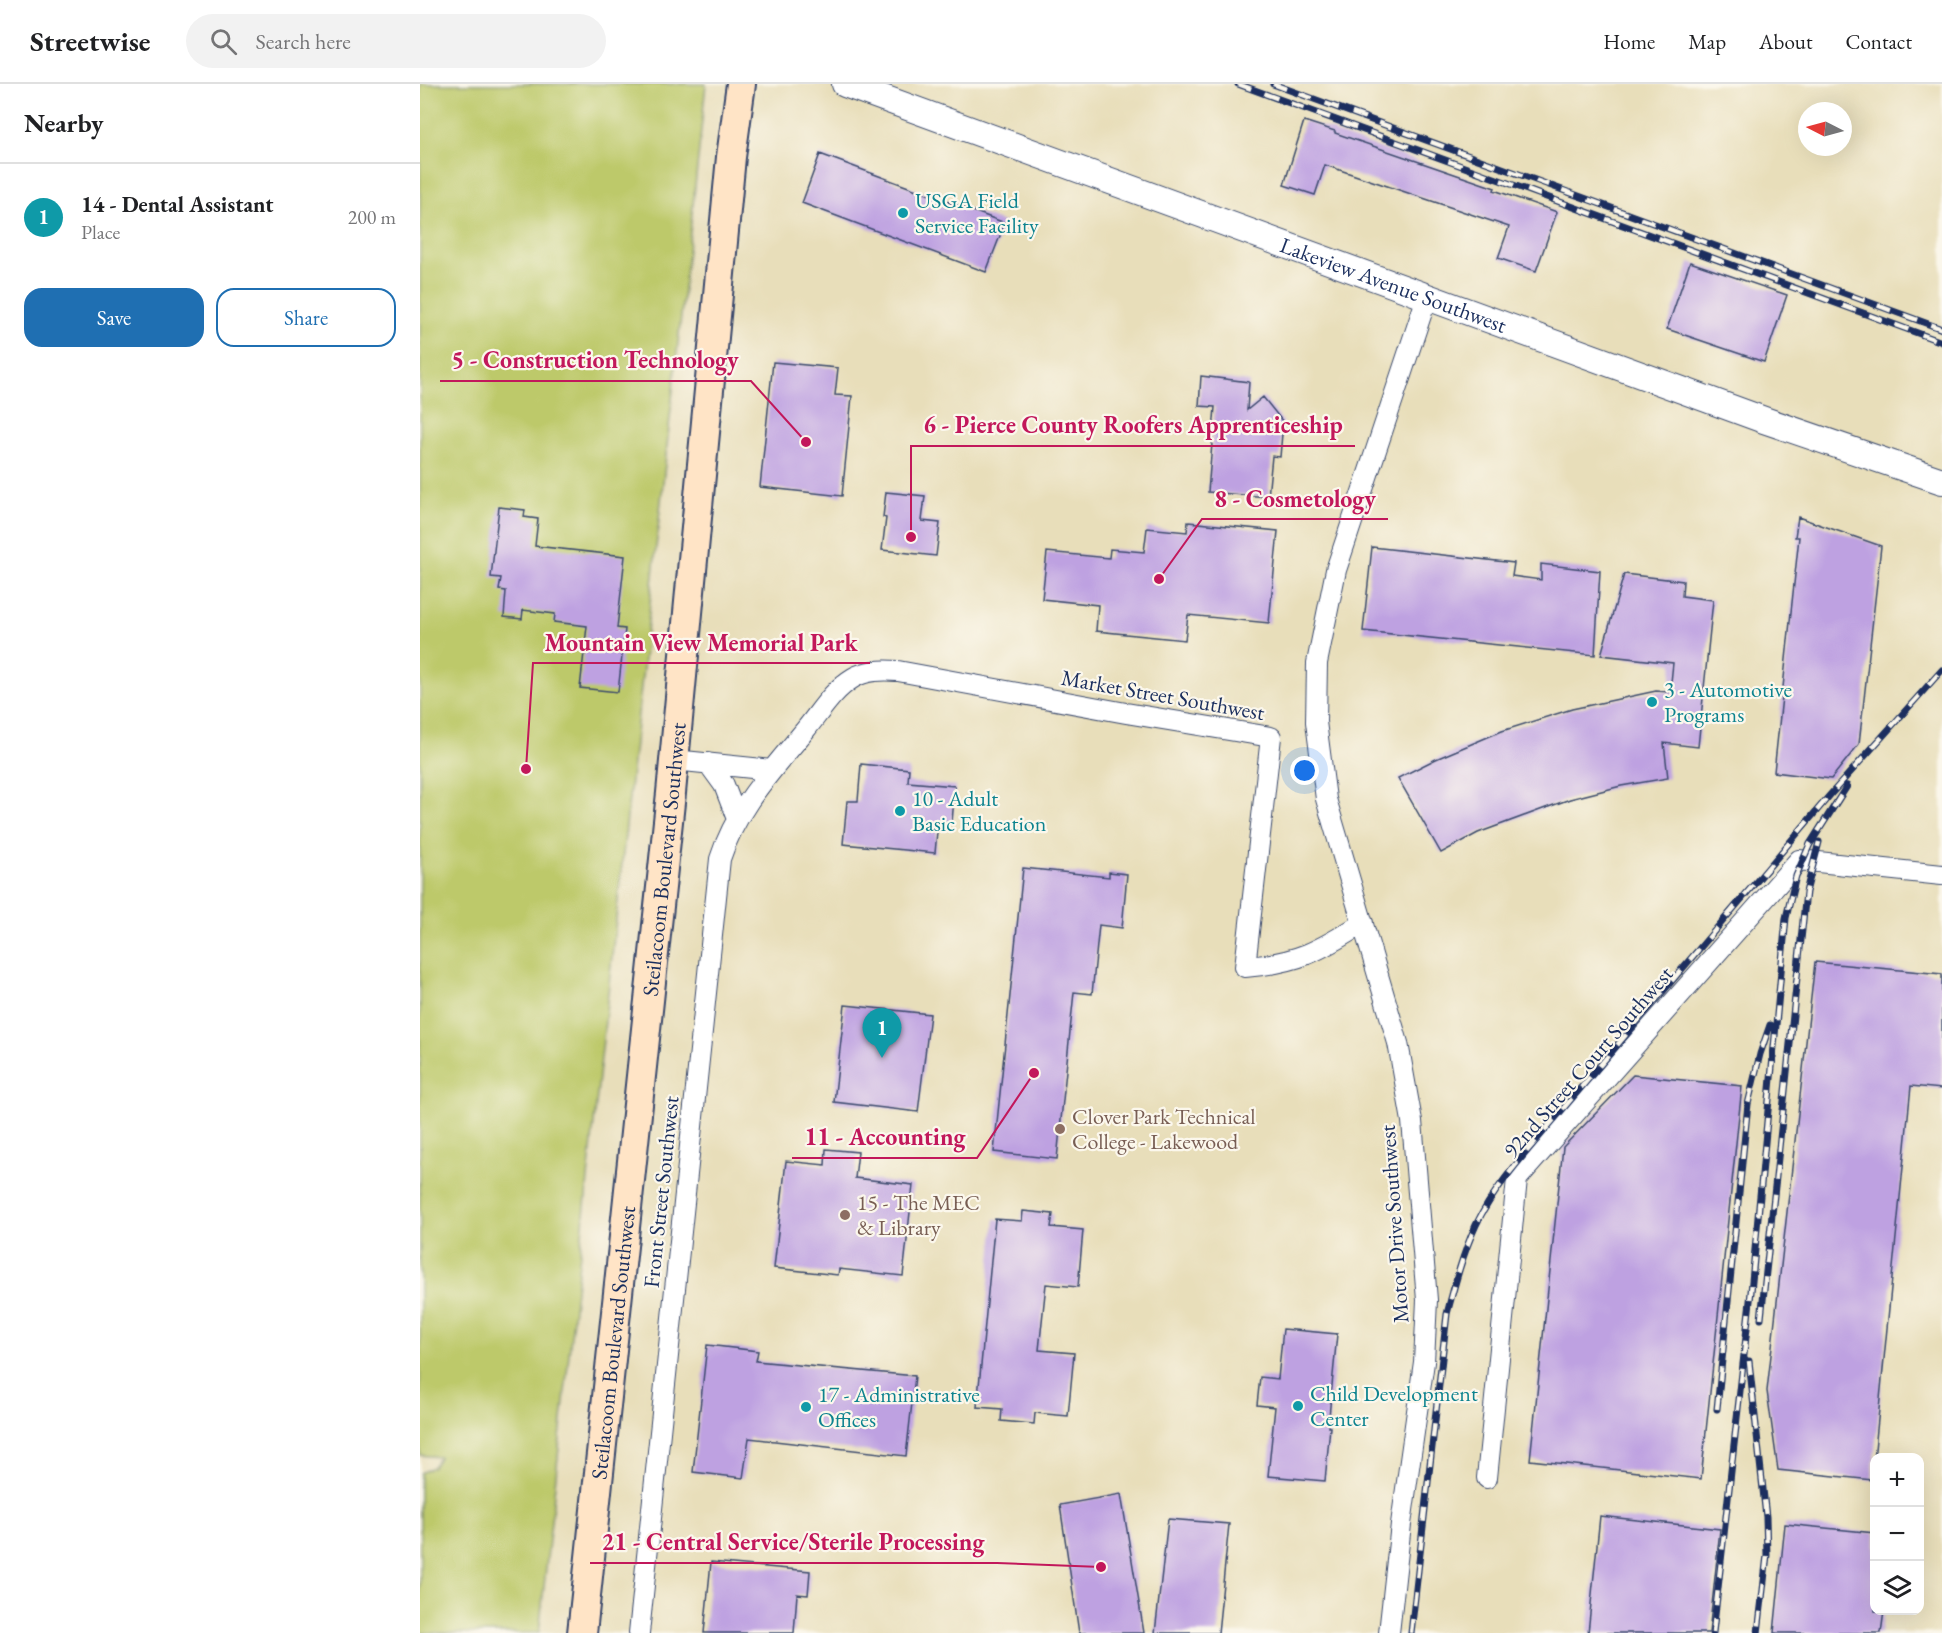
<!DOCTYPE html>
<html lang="en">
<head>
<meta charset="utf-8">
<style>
  body { margin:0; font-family:"EB Garamond",serif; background:#f2f2f2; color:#202124 }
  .controls { position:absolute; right:18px; bottom:18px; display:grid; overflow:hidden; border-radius:12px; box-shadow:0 6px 24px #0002 }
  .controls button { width:54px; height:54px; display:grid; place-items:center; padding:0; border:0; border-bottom:2px solid #e0e0e0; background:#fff; color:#202124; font:30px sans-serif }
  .compass { position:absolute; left:1378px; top:18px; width:54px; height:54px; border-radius:50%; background:#fff; box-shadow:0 6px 24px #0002; rotate:276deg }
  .you { position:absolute; left:885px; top:687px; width:21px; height:21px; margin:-15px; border:4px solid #fff; border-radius:50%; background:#1a73e8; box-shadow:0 0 0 9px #1a73e833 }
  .badge { display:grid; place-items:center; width:39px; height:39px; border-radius:50%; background:#1f6fb2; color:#fff; font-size:20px; font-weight:700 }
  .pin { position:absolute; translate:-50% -50px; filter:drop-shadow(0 2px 3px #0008) }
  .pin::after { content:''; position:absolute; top:32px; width:21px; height:18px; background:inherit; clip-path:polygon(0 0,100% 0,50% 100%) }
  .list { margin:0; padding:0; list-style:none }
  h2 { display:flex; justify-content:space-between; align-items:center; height:78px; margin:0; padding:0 24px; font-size:26px }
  h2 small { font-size:20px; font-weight:400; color:#757577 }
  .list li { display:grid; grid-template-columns:39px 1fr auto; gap:18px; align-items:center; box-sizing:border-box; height:108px; padding:0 24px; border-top:2px solid #e0e0e0 }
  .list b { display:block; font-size:22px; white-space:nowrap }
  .list p { margin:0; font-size:20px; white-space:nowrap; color:#757577 }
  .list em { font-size:20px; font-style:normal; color:#757577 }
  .actions { display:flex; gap:12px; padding:18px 24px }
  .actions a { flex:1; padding:14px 0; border:2px solid #1f6fb2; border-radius:18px; text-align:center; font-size:21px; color:#1f6fb2 }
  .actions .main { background:#1f6fb2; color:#fff }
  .icon { flex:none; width:33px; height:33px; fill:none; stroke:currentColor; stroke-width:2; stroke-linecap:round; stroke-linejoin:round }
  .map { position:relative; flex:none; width:1522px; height:1549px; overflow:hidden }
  header { display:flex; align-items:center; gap:36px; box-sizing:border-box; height:84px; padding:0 30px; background:#fff; border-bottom:2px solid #e0e0e0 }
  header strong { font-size:28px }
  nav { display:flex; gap:33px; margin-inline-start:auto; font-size:21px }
  .search { width:420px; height:54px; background:#f2f2f2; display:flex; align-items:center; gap:15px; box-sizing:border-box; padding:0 21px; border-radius:33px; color:#757577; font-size:22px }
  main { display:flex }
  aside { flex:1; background:#fff }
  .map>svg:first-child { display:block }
</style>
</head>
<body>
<header>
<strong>Streetwise</strong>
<div class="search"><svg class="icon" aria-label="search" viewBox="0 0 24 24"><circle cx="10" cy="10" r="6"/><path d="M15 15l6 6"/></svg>Search here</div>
<nav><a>Home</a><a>Map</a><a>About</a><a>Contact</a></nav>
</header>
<main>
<aside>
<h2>Nearby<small></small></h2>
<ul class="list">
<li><span class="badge" style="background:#0f9aa8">1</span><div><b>14 - Dental Assistant</b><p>Place</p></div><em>200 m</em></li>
</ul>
<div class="actions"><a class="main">Save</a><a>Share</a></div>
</aside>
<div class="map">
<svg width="1522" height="1549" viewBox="0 0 1522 1549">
  <rect width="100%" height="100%" fill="#fbf7ec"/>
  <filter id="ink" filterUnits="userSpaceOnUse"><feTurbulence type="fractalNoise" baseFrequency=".0167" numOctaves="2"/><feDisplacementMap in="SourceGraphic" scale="12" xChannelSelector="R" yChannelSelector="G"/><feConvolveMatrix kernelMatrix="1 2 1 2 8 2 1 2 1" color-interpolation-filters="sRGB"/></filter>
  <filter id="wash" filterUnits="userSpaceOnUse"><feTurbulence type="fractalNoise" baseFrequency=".008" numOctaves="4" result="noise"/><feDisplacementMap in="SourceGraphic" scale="24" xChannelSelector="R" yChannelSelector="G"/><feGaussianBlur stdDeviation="1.35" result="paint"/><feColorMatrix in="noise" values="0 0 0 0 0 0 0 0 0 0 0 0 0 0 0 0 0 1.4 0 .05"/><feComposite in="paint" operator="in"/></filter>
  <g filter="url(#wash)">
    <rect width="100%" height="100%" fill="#e8deba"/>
    <path fill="#bdc96b" stroke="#6c7c64" stroke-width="1.5" d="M0 0H286L119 1549H0V1389L13 1383 19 1373 0 1371Z"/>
    <g id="blocks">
      <path fill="#bea1e1" d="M884 37 915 47V49L1075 104 1074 106 1137 128 1116 187 1078 174 1089 143 905 81 895 111 864 101Z
        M400 70 585 139 566 188 382 119Z
        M1270 178 1367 211 1344 278 1247 245Z
        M353 278 418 284 415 311 432 312 422 412 340 403Z
        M781 292 829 298 827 326 843 313 863 338 860 373 852 372 848 413 788 408 795 323 779 322Z
        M466 408 505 412 502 437 520 439 516 472 462 466 466 434 463 433Z
        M79 423 105 426 104 433 118 435 115 462 205 472 197 544 205 545 198 608 160 604 167 542 134 538 135 530 103 526 102 535 84 533 86 507 79 506 81 494 71 493Z
        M1378 433 1461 462 1439 660 1411 695 1354 688 1379 453H1375Z
        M768 438 858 447 849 539 768 531 765 556 676 547 678 521 622 515 627 468 689 474 690 465 724 468 727 444 767 448Z
        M952 463 1094 479 1092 492 1121 496V480L1180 487 1175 571 943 547Z
        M1204 490 1263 497 1262 512 1293 516 1278 663 1244 659 1248 694 1201 702 1150 715 1058 749 1021 769 978 694 1016 675 1082 647 1152 625 1236 607 1250 608 1253 579 1181 571Z
        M441 680 489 685 488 698 535 702 532 738 518 737 515 769 423 760 427 717H438Z
        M603 784 689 793V788L707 790 702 844 679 841 672 910 654 908 637 1075 574 1068Z
        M1395 878 1522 890V1005L1491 1002 1452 1396 1358 1386 1347 1307Z
        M425 921 510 930 498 1028 414 1018Z
        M1213 991 1322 1002 1281 1395 1110 1376 1143 1063Z
        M406 1065 438 1068 435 1094 493 1101 483 1192 419 1185 418 1191 354 1184 366 1077 405 1081Z
        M603 1127 633 1130 631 1143 663 1146 658 1203 626 1200 619 1266 654 1269 648 1332 615 1329 614 1340 581 1337 582 1325 557 1323 575 1135 602 1137Z
        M863 1245 917 1250 908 1343H910L905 1397 848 1392 855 1323 837 1321 840 1293 858 1295Z
        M287 1261 338 1267 336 1277 495 1292 486 1372 329 1354 323 1394 273 1388Z
        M701 1410 724 1549H659L640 1421Z
        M1180 1432 1300 1445 1289 1549H1168Z
        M748 1435 809 1440 798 1549H735Z
        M1365 1440 1455 1449V1527H1464L1461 1549H1354Z
        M291 1478 390 1487 388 1511 377 1510 374 1549H284Z"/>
    </g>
  </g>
  <g filter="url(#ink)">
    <use href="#blocks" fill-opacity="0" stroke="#3a496c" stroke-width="1.5"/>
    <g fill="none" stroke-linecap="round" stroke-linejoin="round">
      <defs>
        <path id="minor" d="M254 676 352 686
          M288 679 304 701 317 735
          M1067 1394 1097 1095 1379 776 1522 791
          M219 1549 300 775C317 722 352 687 386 645 400 628 413 606 433 594 446 586 462 586 478 587L706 629 851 653 825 883C878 879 899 867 943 839
          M969 1549 981 1440 1004 1278 1007 1216 992 1037 978 959 906 715 896 638 897 579 916 486 1007 213"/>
        <g id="tertiary">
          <path id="s1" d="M425 0 1344 336 1522 397"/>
        </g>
        <g id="secondary">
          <path id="s2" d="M162 1549 251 709 311 73 321 0"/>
        </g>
      </defs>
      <use href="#minor" stroke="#3a496c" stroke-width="22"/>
      <use href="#tertiary" stroke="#3a496c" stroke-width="28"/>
      <use href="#secondary" stroke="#3a496c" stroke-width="32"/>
      <use href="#minor" stroke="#fff" stroke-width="20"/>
      <use href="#tertiary" stroke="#fff" stroke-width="26"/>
      <use href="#secondary" stroke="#ffe4c6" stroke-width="28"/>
      <defs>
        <path id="rail" d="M818 0 1522 258
          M853 0 1522 245
          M1341 1235 1386 808 1399 758
          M1329 1277 1346 1433 1347 1471 1338 1549
          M1297 1325 1328 1020 1340 970 1350 941
          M991 1549 1027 1230C1035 1199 1043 1169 1056 1141 1072 1108 1096 1080 1119 1053L1410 711 1522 586
          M1293 1549 1331 1208 1366 834 1376 792 1390 760 1427 702"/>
      </defs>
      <use href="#rail" stroke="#1b2f5e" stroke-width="7"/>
      <use href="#rail" stroke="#fbf7ec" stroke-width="4.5" stroke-dasharray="14" stroke-linecap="butt"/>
    </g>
  </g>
  <g fill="#0f9aa8" stroke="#fbf7ec" stroke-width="2">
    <circle cx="483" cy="129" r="6"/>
    <circle cx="1232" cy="618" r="6"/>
    <circle cx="480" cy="727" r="6"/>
    <circle cx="878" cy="1322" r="6"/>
    <circle cx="386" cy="1323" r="6"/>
  </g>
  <g fill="#8d6e63" stroke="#fbf7ec" stroke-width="2">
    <circle cx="640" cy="1045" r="6"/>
    <circle cx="425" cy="1131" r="6"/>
  </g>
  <g text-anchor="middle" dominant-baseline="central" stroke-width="4.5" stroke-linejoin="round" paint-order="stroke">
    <g font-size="22" fill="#0d838f" stroke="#fbf7ec" text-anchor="start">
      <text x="495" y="116">USGA Field<tspan x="495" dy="25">Service Facility</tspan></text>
      <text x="1244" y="605">3 - Automotive<tspan x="1244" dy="25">Programs</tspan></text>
      <text x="492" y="714">10 - Adult<tspan x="492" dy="25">Basic Education</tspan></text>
      <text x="890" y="1309">Child Development<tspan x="890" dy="25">Center</tspan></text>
      <text x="398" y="1310">17 - Administrative<tspan x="398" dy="25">Offices</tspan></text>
    </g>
    <g font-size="22" fill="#1b2f5e" stroke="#fbf7ec">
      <text stroke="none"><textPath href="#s1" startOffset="584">Lakeview Avenue Southwest</textPath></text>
      <text transform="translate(743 611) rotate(10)">Market Street Southwest</text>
      <text stroke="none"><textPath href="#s2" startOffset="778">Steilacoom Boulevard Southwest</textPath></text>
      <text transform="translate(1168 978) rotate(-49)">92nd Street Court Southwest</text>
      <text transform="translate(241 1108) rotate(-84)">Front Street Southwest</text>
      <text transform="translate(974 1140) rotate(-94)">Motor Drive Southwest</text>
      <text stroke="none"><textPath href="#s2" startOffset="292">Steilacoom Boulevard Southwest</textPath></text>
    </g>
    <g font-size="22" fill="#785e54" stroke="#fbf7ec" text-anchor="start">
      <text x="652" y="1032">Clover Park Technical<tspan x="652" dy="25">College - Lakewood</tspan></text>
      <text x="437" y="1118">15 - The MEC<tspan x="437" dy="25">&amp; Library</tspan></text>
    </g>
  </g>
  <path fill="none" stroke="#c2185b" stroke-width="2" d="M386 358L331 297H20M491 453L491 362H935M739 495L782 435H968M106 685L113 579H450M614 989L557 1074H372M681 1483L577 1479H170"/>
  <g fill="#c2185b" stroke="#fbf7ec" stroke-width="2">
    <circle cx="386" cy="358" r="6"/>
    <circle cx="491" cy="453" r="6"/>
    <circle cx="739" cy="495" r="6"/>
    <circle cx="106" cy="685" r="6"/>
    <circle cx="614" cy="989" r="6"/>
    <circle cx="681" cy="1483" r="6"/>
  </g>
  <g font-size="24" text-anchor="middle" font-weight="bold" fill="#c2185b" stroke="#fbf7ec" stroke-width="4.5" stroke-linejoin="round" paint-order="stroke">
    <text x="175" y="284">5 - Construction Technology</text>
    <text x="713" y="349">6 - Pierce County Roofers Apprenticeship</text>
    <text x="875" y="423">8 - Cosmetology</text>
    <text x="281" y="567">Mountain View Memorial Park</text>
    <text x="465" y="1061">11 - Accounting</text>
    <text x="373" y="1466">21 - Central Service/Sterile Processing</text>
  </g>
</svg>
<div class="controls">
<button>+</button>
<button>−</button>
<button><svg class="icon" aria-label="layers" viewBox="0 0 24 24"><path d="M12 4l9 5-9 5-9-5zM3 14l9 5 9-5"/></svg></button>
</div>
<svg class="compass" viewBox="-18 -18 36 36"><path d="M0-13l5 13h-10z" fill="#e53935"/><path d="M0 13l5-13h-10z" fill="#757577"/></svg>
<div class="you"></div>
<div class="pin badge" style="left:462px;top:974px;background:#0f9aa8">1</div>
</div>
</main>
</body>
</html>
